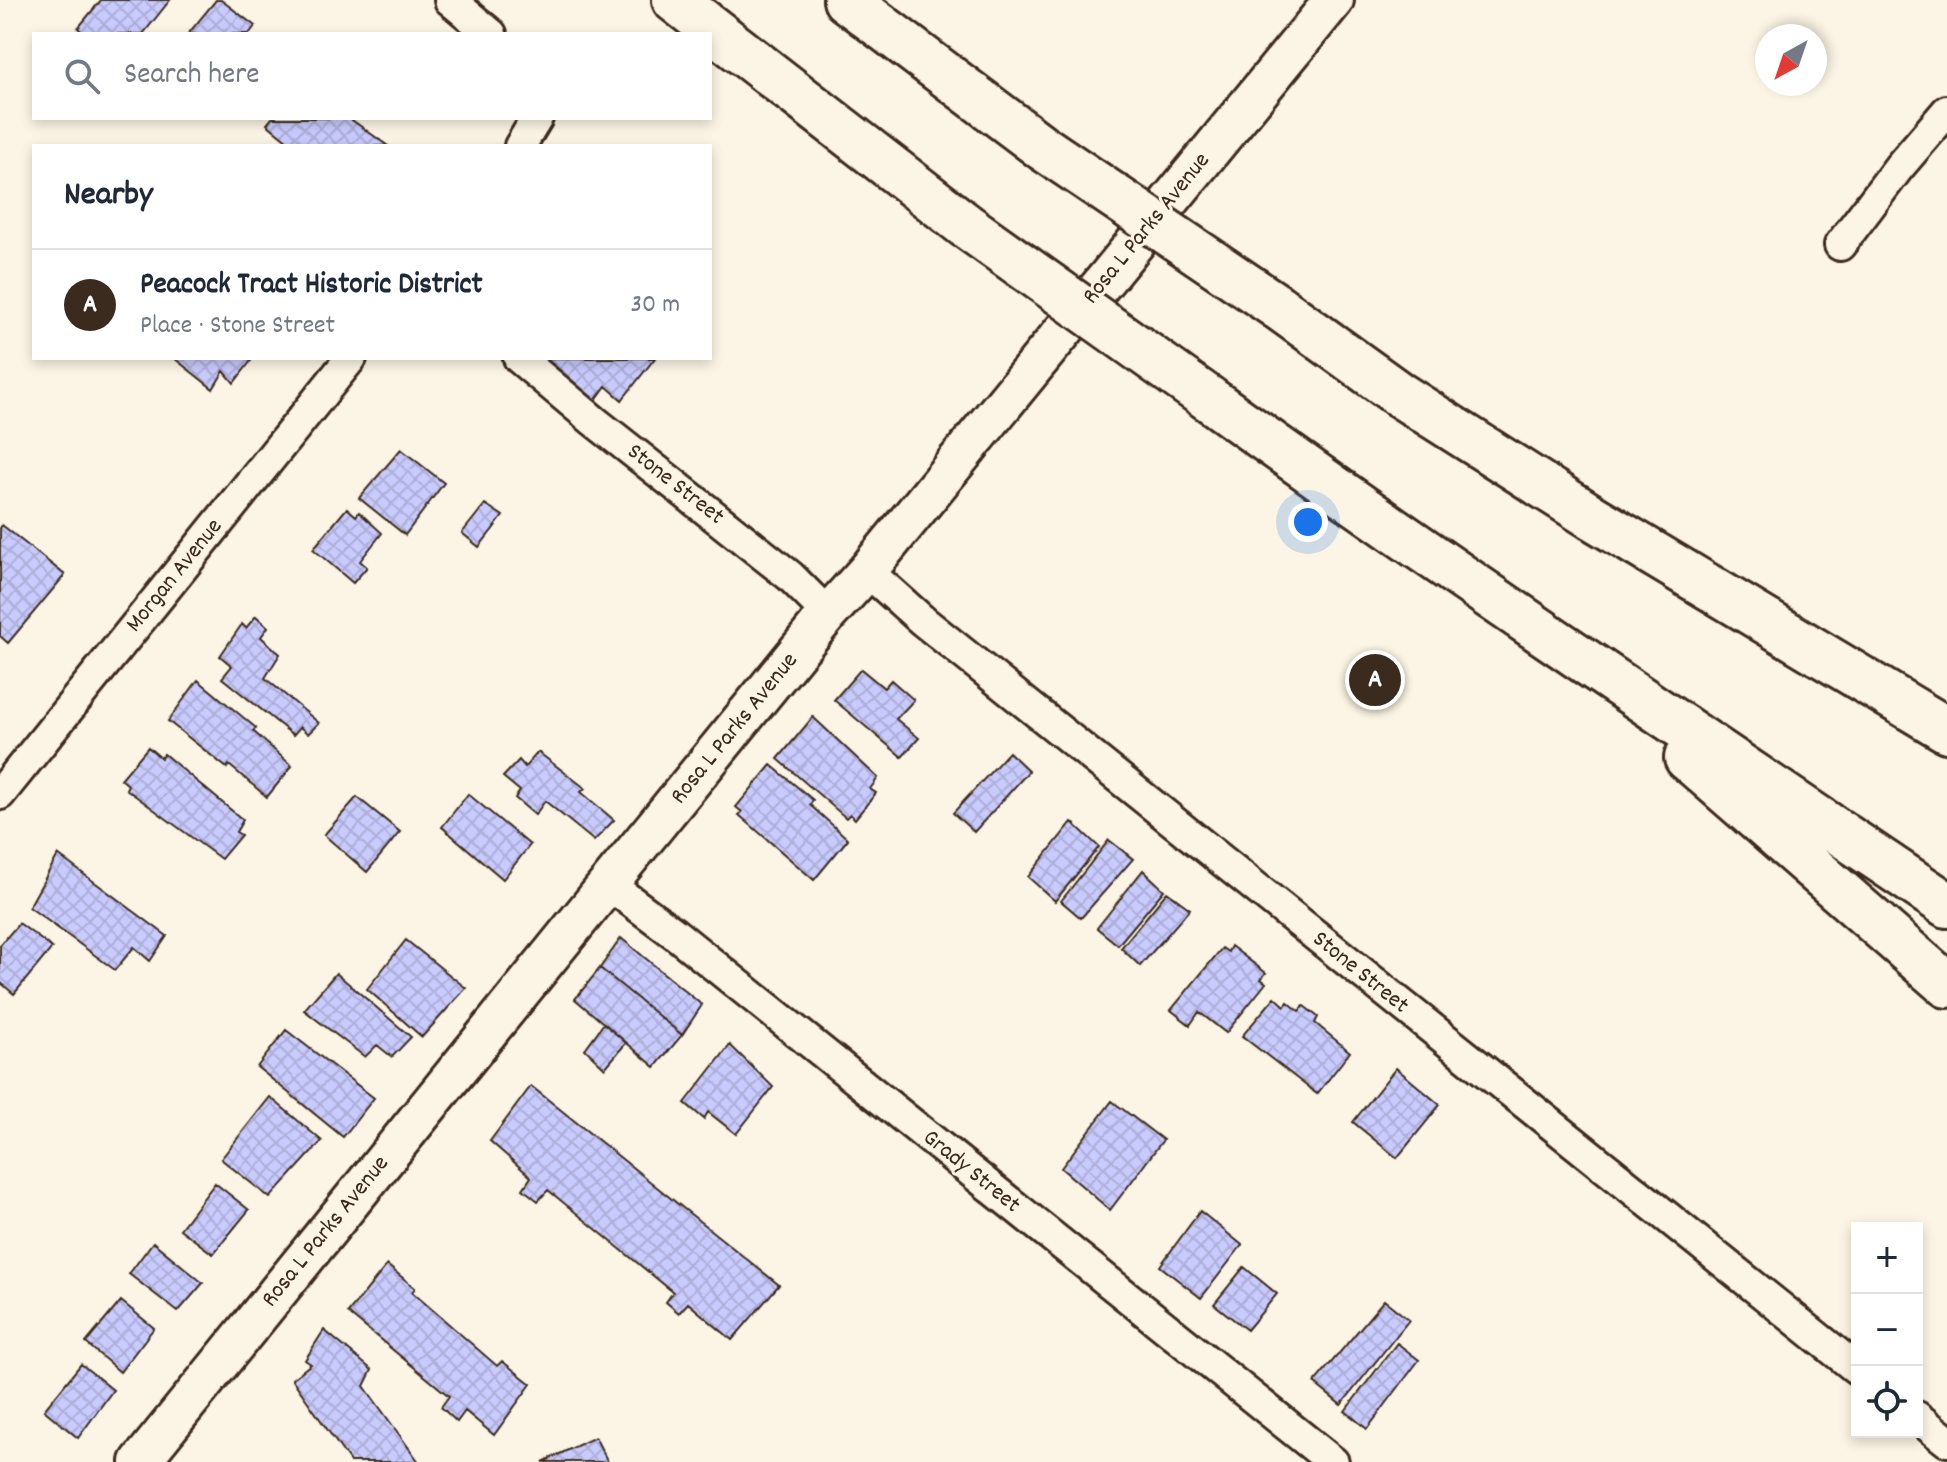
<!DOCTYPE html>
<html lang="en">
<head>
<meta charset="utf-8">
<style>
  body { margin:0; font-family:Dekko,sans-serif; background:#f2f2f3; color:#1f2937 }
  .controls { position:absolute; right:24px; bottom:24px; display:grid; overflow:hidden; border-radius:0px; box-shadow:0 4px 12px #0003 }
  .controls button { width:72px; height:72px; display:grid; place-items:center; padding:0; border:0; border-bottom:2px solid #e0e1e3; background:#fff; color:#1f2937; font:40px sans-serif }
  .compass { position:absolute; left:1755px; top:24px; width:72px; height:72px; border-radius:50%; background:#fff; box-shadow:0 4px 12px #0003; rotate:220deg }
  .you { position:absolute; left:1308px; top:522px; width:28px; height:28px; margin:-20px; border:6px solid #fff; border-radius:50%; background:#1a73e8; box-shadow:0 0 0 12px #1a73e833 }
  .badge { display:grid; place-items:center; width:52px; height:52px; border-radius:50%; background:#3b2a1e; color:#fff; font-size:26px; font-weight:700 }
  .pin { position:absolute; translate:-50% -50%; border:4px solid #fff; box-shadow:0 2px 8px #0006 }
  .list { margin:0; padding:0; list-style:none }
  h2 { display:flex; justify-content:space-between; align-items:center; height:104px; margin:0; padding:0 32px; font-size:34px }
  h2 small { font-size:26px; font-weight:400; color:#747a83 }
  .list li { display:grid; grid-template-columns:52px 1fr auto; gap:24px; align-items:center; box-sizing:border-box; height:112px; padding:0 32px; border-top:2px solid #e0e1e3 }
  .list b { display:block; font-size:30px; white-space:nowrap }
  .list p { margin:0; font-size:26px; white-space:nowrap; color:#747a83 }
  .list em { font-size:26px; font-style:normal; color:#747a83 }
  .icon { flex:none; width:44px; height:44px; fill:none; stroke:currentColor; stroke-width:2; stroke-linecap:round; stroke-linejoin:round }
  .map { position:relative; flex:none; width:1947px; height:1462px; overflow:hidden }
  .search { position:absolute; background:#fff; box-shadow:0 4px 12px #0003; left:32px; top:32px; width:680px; height:88px; display:flex; align-items:center; gap:20px; box-sizing:border-box; padding:0 28px; border-radius:0px; color:#747a83; font-size:30px }
  .panel { position:absolute; background:#fff; box-shadow:0 4px 12px #0003; left:32px; top:144px; width:680px; height:216px; border-radius:0px }
  .map>svg:first-child { display:block }
</style>
</head>
<body>
<div class="map">
<svg width="1947" height="1462" viewBox="0 0 1947 1462">
  <defs>
    <pattern id="building-cross-hatch" width="8" height="8" patternUnits="userSpaceOnUse" patternTransform="scale(2)"><rect width="8" height="8" fill="#c8cbfd"/><path d="M0 0l8 8M0 8l8-8" fill="none" stroke="#adaed8"/></pattern>
  </defs>
  <rect width="100%" height="100%" fill="#fcf5e5"/>
  <filter id="ink" filterUnits="userSpaceOnUse"><feTurbulence type="fractalNoise" baseFrequency=".0125" numOctaves="2"/><feDisplacementMap in="SourceGraphic" scale="16" xChannelSelector="R" yChannelSelector="G"/><feConvolveMatrix kernelMatrix="1 2 1 2 8 2 1 2 1" color-interpolation-filters="sRGB"/></filter>
  <g filter="url(#ink)">
    <path fill="url(#building-cross-hatch)" stroke="#3b2a1e" stroke-width="2" d="M101 0H170L143 34H84L78 28Z
      M216 0H221L255 26 249 34H188Z
      M272 118H349L388 146H294L267 124Z
      M174 358H253L234 383 224 371 213 389Z
      M534 358H655L622 400 606 386 592 405Z
      M401 449 444 483 405 535 359 498Z
      M485 504 503 516 479 547 462 533Z
      M347 508 356 516 359 512 382 533 360 561 367 567 353 583 313 549Z
      M2 525 65 575 8 643 0 636V528Z
      M256 616 268 627 261 637 280 654 265 678 319 723 308 734 300 727 293 735 222 678 232 666 220 656 242 624 246 628Z
      M861 669 884 688 891 680 914 700 896 719 919 738 902 757 834 700Z
      M198 680 256 728 253 731 292 766 267 797 229 765 227 768 168 721Z
      M813 717 878 778 870 789 876 793 855 819 850 814 846 818 778 759Z
      M148 747 161 758 164 754 243 820 236 832 241 835 221 859 126 789 128 785 121 779Z
      M538 752 585 788 581 792 614 820 594 841 545 801 535 815 515 798 520 791 503 777 519 760 525 767Z
      M1009 752 1029 771 974 832 953 813Z
      M771 765 813 800 810 805 848 839 814 880 739 815 742 812 736 807Z
      M468 794 530 845 503 879 442 827Z
      M357 797 400 832 367 872 324 835Z
      M1072 822 1099 847 1055 901 1028 877Z
      M1109 840 1133 859 1081 918 1061 901Z
      M58 855 167 936 150 961 134 947 115 970 29 907Z
      M1143 870 1164 890 1118 945 1097 928Z
      M1167 892 1190 909 1140 966 1121 948Z
      M19 923 52 948 14 994 0 982V945Z
      M621 938 702 1005 682 1035 600 968Z
      M406 940 466 988 422 1037 367 989Z
      M1231 946 1266 973 1261 979 1266 983 1226 1033 1199 1012 1190 1025 1171 1010 1222 948 1228 952Z
      M600 968 682 1035 655 1067 575 999Z
      M336 973 411 1037 392 1057 377 1045 365 1057 304 1010Z
      M1275 997 1285 1006 1288 1002 1299 1011 1304 1006 1318 1017 1315 1023 1350 1052 1317 1094 1242 1036Z
      M604 1023 626 1043 605 1068 585 1049Z
      M286 1030 374 1098 343 1137 257 1067Z
      M730 1045 773 1087 736 1134 708 1112 704 1119 685 1103Z
      M1396 1068 1440 1105 1397 1158 1353 1122Z
      M531 1086 779 1285 732 1340 688 1303 679 1313 666 1302 673 1292 548 1190 538 1201 523 1189 531 1177 490 1141Z
      M270 1097 322 1141 270 1198 221 1159Z
      M1112 1101 1163 1140 1110 1210 1061 1168Z
      M215 1183 249 1210 213 1254 180 1229Z
      M1200 1211 1242 1245 1201 1298 1160 1266Z
      M153 1242 203 1283 178 1312 129 1274Z
      M387 1265 415 1288 412 1292 497 1366 502 1361 531 1384 494 1435 465 1411 457 1422 441 1407 449 1396 348 1313Z
      M1244 1267 1277 1294 1247 1330 1214 1304Z
      M1384 1300 1409 1320 1341 1405 1314 1383Z
      M121 1301 154 1328 120 1372 86 1343Z
      M324 1330 372 1370 364 1386 419 1462H350L292 1379 311 1364 305 1360Z
      M1397 1343 1419 1360 1367 1429 1345 1411Z
      M81 1364 113 1390 78 1438 44 1410Z
      M595 1437 608 1462H543Z"/>
    <g fill="none" stroke-linecap="round" stroke-linejoin="round">
      <defs>
        <path id="minor" d="M450 0 491 34
          M520 146 537 118
          M1840 245 1899 167 1947 111
          M519 358 594 421 790 576 828 614
          M867 571 923 621 1857 1369
          M0 794 351 358
          M608 884 674 933 1333 1462
          M1917 1417 1947 1441"/>
        <path id="tertiary" d="M140 1462 608 884 828 614 867 571 1334 0"/>
        <path id="motorway" d="M675 0 965 225
          M846 0 1043 148
          M1278 307 1400 395 1592 517 1947 730
          M1208 398C1450 573 1699 738 1947 905
          M1687 758 1947 985"/>
      </defs>
      <use href="#minor" stroke="#3b2a1e" stroke-width="36"/>
      <use href="#tertiary" stroke="#3b2a1e" stroke-width="44"/>
      <use href="#motorway" stroke="#3b2a1e" stroke-width="50"/>
      <use href="#minor" stroke="#fcf5e5" stroke-width="30"/>
      <use href="#tertiary" stroke="#fcf5e5" stroke-width="38"/>
      <use href="#motorway" stroke="#fcf5e5" stroke-width="44"/>
      <defs>
        <path id="motorway-bridge" d="M1043 148 1278 307
          M965 225 1208 398"/>
      </defs>
      <use href="#motorway-bridge" stroke="#3b2a1e" stroke-width="50" stroke-linecap="butt"/>
      <use href="#motorway-bridge" stroke="#fcf5e5" stroke-width="44"/>
    </g>
  </g>
  <g text-anchor="middle" dominant-baseline="central" stroke-width="6" stroke-linejoin="round" paint-order="stroke">
    <g font-size="24" fill="#3b2a1e" stroke="#fcf5e5">
      <text transform="translate(1147 229) rotate(-51)">Rosa L Parks Avenue</text>
      <text transform="translate(675 485) rotate(38)">Stone Street</text>
      <text transform="translate(175 576) rotate(-51)">Morgan Avenue</text>
      <text transform="translate(735 729) rotate(-51)">Rosa L Parks Avenue</text>
      <text transform="translate(1360 973) rotate(39)">Stone Street</text>
      <text transform="translate(971 1172) rotate(39)">Grady Street</text>
      <text transform="translate(326 1232) rotate(-51)">Rosa L Parks Avenue</text>
    </g>
  </g>
</svg>
<div class="controls">
<button>+</button>
<button>−</button>
<button><svg class="icon" aria-label="locate" viewBox="0 0 24 24"><circle cx="12" cy="12" r="6"/><path d="M12 2v4M12 18v4M2 12h4M18 12h4"/></svg></button>
</div>
<svg class="compass" viewBox="-18 -18 36 36"><path d="M0-13l5 13h-10z" fill="#e53935"/><path d="M0 13l5-13h-10z" fill="#747a83"/></svg>
<div class="you"></div>
<div class="pin badge" style="left:1375px;top:680px">A</div>
<div class="search"><svg class="icon" aria-label="search" viewBox="0 0 24 24"><circle cx="10" cy="10" r="6"/><path d="M15 15l6 6"/></svg>Search here</div>
<section class="panel">
<h2>Nearby<small></small></h2>
<ul class="list">
<li><span class="badge">A</span><div><b>Peacock Tract Historic District</b><p>Place · Stone Street</p></div><em>30 m</em></li>
</ul>
</section>
</div>
</body>
</html>
